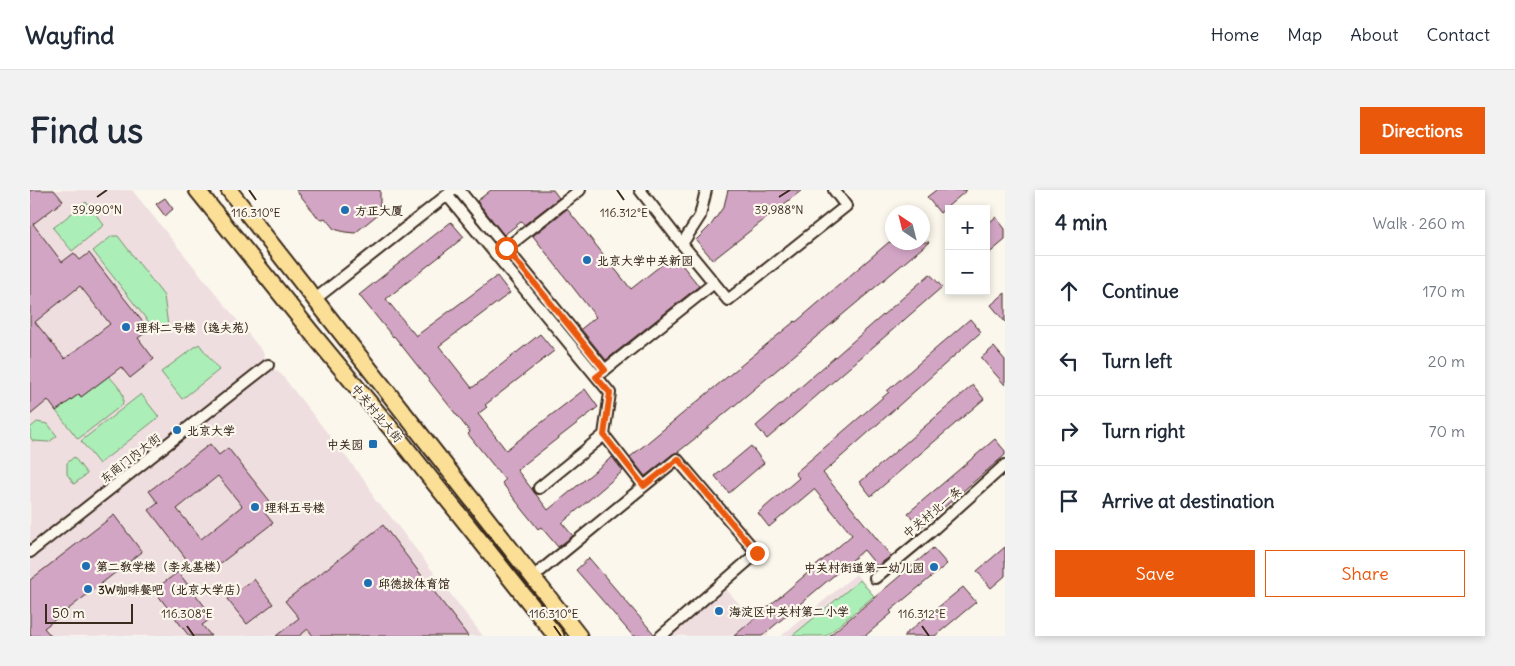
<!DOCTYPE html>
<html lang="en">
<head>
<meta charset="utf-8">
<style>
  body { margin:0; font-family:Delius,"LXGW WenKai TC",sans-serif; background:#f2f2f3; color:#1f2937 }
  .controls { position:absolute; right:15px; top:15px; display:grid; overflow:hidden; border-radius:0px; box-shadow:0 2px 8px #0003 }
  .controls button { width:45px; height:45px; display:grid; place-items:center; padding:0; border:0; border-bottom:1px solid #e0e1e3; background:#fff; color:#1f2937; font:25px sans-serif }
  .compass { position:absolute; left:855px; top:15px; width:45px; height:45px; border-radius:50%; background:#fff; box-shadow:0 2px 8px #0003; rotate:325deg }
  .scale { position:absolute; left:15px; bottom:12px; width:88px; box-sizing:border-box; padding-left:5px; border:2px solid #3b2a1e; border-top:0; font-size:14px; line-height:18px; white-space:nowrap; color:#3b2a1e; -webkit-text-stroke:4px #fbf7ec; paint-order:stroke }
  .stop { position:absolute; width:15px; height:15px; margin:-11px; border:4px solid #ea580c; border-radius:50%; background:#fff }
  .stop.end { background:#ea580c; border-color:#fff; box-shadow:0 1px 5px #0008 }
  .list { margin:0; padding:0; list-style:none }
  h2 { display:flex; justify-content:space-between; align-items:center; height:65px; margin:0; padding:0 20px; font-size:21px }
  h2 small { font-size:16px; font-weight:400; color:#747a83 }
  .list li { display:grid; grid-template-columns:32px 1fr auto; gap:15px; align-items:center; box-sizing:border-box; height:70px; padding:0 20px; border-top:1px solid #e0e1e3 }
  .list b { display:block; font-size:19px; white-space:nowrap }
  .list em { font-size:16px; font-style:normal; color:#747a83 }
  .actions { display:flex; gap:10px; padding:15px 20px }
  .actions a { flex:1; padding:11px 0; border:1px solid #ea580c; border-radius:0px; text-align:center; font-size:18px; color:#ea580c }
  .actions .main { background:#ea580c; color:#fff }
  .icon { flex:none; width:28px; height:28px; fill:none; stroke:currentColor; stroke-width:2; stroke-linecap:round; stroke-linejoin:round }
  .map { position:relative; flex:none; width:975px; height:446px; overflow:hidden; border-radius:0px }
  header { display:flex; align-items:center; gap:30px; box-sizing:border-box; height:70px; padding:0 25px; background:#fff; border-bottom:1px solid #e0e1e3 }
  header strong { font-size:24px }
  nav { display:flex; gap:28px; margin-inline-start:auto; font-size:18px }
  .intro { display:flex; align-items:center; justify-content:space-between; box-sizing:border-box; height:120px; padding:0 30px }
  h1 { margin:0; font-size:35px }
  .button { padding:12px 22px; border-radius:0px; background:#ea580c; color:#fff; font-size:18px; font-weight:700 }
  main { display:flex; gap:30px; padding:0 30px }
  aside { flex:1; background:#fff; border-radius:0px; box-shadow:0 2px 8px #0003 }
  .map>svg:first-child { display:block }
</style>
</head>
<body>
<header>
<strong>Wayfind</strong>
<nav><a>Home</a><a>Map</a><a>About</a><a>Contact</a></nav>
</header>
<div class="intro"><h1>Find us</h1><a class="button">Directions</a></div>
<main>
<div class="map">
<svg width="975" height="446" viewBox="0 0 975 446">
  <rect width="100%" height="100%" fill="#fbf7ec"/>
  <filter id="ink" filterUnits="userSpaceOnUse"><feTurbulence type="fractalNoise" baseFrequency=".02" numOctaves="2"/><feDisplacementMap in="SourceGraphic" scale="10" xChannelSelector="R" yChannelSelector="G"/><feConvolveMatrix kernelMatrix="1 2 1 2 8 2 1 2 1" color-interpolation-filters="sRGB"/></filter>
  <g filter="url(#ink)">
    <path fill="#efdee0" d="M0 0H102L233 162 238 175 251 184 339 296 344 309 357 322 453 446H0Z
      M826 384 844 406 796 446H751Z
      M693 396 739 446H633Z"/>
    <path fill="#aceeb7" stroke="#748c6a" d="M56 12 74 35 42 61 23 38Z
      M82 46H88L134 106 138 136 128 144 63 61Z
      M169 154 189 180 152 209 131 182Z
      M79 186C86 195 97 203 92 215L48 249 26 221 49 204 51 207Z
      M111 204 129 227 69 274 51 251Z
      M7 232 18 234 27 246 19 252 3 251 0 247V238Z
      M44 267 57 284 44 294 37 284V273Z
      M830 390 844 406 796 446H762Z"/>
    <path fill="#d3a5c5" stroke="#3b2a1e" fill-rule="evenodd" d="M0 0H24L33 11 3 34 32 72 44 63 50 70 59 63 119 140 108 148 124 169 100 188 91 177 51 207 49 204 26 221 18 210 0 225ZM50 96 80 134 35 169 5 132Z
      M266 0H350V14L347 25 325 43 315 42 304 39 295 28 290 30Z
      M461 0H523L529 8 494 35 492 31 474 45 447 11Z
      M698 0H772L683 70 666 50 681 35 694 16Z
      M906 0H937L910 23 897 7Z
      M135 8 143 19 135 26 126 14Z
      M537 19 601 99 644 65 669 96 576 170 551 139 566 127 503 46Z
      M966 27 975 39V50L956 66V35Z
      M421 32 434 47 356 109 386 146 467 86 480 103 409 156 442 198 510 144 524 161 455 215 457 217 448 224 476 260 555 199 568 217 487 280 518 320 582 267 593 281 532 333 543 346 528 357 511 337 508 339 472 293 475 290 438 244 440 242 364 146 363 147 329 105Z
      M859 52H899L667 247 648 262 643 264 615 286 600 267 765 131 766 132Z
      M900 84 912 97 737 249 726 236Z
      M975 103V132L961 115Z
      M940 129 951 142 793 283 861 366 847 376 834 360 732 446H704L822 345 784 299 739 337 728 323 769 288 765 283 859 202 857 201Z
      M964 157 975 170V195L951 168Z
      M943 195 954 209 841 306 830 292Z
      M965 249 975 261V265L890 338 878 323Z
      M180 254 189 265 198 258 243 315 234 322 243 333 183 379 175 370 164 379 119 320 128 313 119 301ZM188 286 212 316 171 349 147 319Z
      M721 256 734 273 699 303 685 286Z
      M84 325 112 362 14 438 21 446H0V390Z
      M353 335 438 446H283L278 439 269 446H246L269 428 255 411Z
      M975 357V386L961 398 947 381Z
      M903 358 917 374 860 421 862 423 835 446H799Z
      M559 368 624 444V446H603L546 380Z
      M148 382 183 427 172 435 181 446H159L124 400Z
      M224 389 243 414 217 434 197 409Z
      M933 397 946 412 905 446H873Z"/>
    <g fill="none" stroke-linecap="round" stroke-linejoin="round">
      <defs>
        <path id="street" d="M429 0 575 180
          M610 0 652 54 670 26 676 0
          M417 5 580 203 574 245 509 298
          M652 54 698 110 816 16 804 0
          M476 58 550 0
          M284 110 421 2
          M571 183 684 93
          M574 245 614 296
          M0 362 238 175
          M503 387 647 269 727 363 631 446
          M845 388 898 344 975 275"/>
        <path id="primary" d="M167 0 281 142 362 240 526 446
          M199 0 549 446"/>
      </defs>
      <use href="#street" stroke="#3b2a1e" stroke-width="14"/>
      <use href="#primary" stroke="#3b2a1e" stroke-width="19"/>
      <use href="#street" stroke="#fbf7ec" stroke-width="10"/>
      <use href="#primary" stroke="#fbdf96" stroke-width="15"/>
    </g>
  </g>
  <g fill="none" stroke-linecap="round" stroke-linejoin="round" filter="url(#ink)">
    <path stroke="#ea580c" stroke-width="6" d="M476 58 575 180 566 187 580 203 574 245 614 296 648 269 727 363"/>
  </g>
  <path fill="none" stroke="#3b2a1e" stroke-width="2" d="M219 0 226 10M587 0 594 10M67 7 77 0M749 7 760 0M157 436 164 446M524 436 531 446M892 436 899 446"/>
  <g fill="#1f6fb2" stroke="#fbf7ec" stroke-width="2">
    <circle cx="315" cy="20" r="5"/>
    <circle cx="557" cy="70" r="5"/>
    <circle cx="96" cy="137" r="5"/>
    <circle cx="147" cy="240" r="5"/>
    <rect x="338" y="249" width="10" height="10" rx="2.5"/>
    <circle cx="225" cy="317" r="5"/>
    <circle cx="56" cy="376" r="5"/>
    <circle cx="904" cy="377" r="5"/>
    <circle cx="338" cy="393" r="5"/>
    <circle cx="58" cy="399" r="5"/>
    <circle cx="689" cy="421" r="5"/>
  </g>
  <g text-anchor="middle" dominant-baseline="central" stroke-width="4.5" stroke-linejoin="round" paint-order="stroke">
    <g font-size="12" font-weight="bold" fill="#3b2a1e" stroke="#fbf7ec" text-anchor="start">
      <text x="325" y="20">方正大厦</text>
      <text x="567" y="70">北京大学中关新园</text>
      <text x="106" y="137">理科二号楼（逸夫苑）</text>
      <text x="157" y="240">北京大学</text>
      <text x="333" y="254" text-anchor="end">中关园</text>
      <text x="235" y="317">理科五号楼</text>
      <text x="66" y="376">第二教学楼（李兆基楼）</text>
      <text x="894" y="377" text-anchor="end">中关村街道第一幼儿园</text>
      <text x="348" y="393">邱德拔体育馆</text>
      <text x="68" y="399">3W咖啡餐吧（北京大学店）</text>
      <text x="699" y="421">海淀区中关村第二小学</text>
    </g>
    <g font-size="12" fill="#3b2a1e" stroke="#fbf7ec">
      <text transform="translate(347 223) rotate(50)">中关村北大街</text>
      <text transform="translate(100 268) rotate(-38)">东南门内大街</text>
      <text transform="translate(902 322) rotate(-40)">中关村北一条</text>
    </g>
  </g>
  <g font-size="12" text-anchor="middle" fill="#3b2a1e" stroke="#fbf7ec" stroke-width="4.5" stroke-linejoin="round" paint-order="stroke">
    <text x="67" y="24">39.990°N</text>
    <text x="749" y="24">39.988°N</text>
    <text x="226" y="27">116.310°E</text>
    <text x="594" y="27">116.312°E</text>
    <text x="157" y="428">116.308°E</text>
    <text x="524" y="428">116.310°E</text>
    <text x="892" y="428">116.312°E</text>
  </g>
</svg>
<div class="controls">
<button>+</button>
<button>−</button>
</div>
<svg class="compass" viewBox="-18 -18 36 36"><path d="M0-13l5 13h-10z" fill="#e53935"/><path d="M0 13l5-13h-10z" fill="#747a83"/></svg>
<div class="scale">50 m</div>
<div class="stop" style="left:476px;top:58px"></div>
<div class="stop end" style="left:727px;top:363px"></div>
</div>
<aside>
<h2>4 min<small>Walk · 260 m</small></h2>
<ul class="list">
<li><svg class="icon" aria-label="ahead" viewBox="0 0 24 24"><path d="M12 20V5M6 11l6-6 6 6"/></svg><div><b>Continue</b></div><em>170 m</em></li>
<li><svg class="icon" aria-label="left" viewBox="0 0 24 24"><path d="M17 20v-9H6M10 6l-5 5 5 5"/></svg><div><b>Turn left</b></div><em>20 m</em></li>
<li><svg class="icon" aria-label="right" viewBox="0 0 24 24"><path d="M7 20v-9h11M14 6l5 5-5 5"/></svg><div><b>Turn right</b></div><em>70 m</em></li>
<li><svg class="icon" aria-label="arrive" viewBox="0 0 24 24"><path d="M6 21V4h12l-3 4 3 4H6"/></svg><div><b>Arrive at destination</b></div></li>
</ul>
<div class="actions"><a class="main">Save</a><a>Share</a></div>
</aside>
</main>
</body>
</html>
